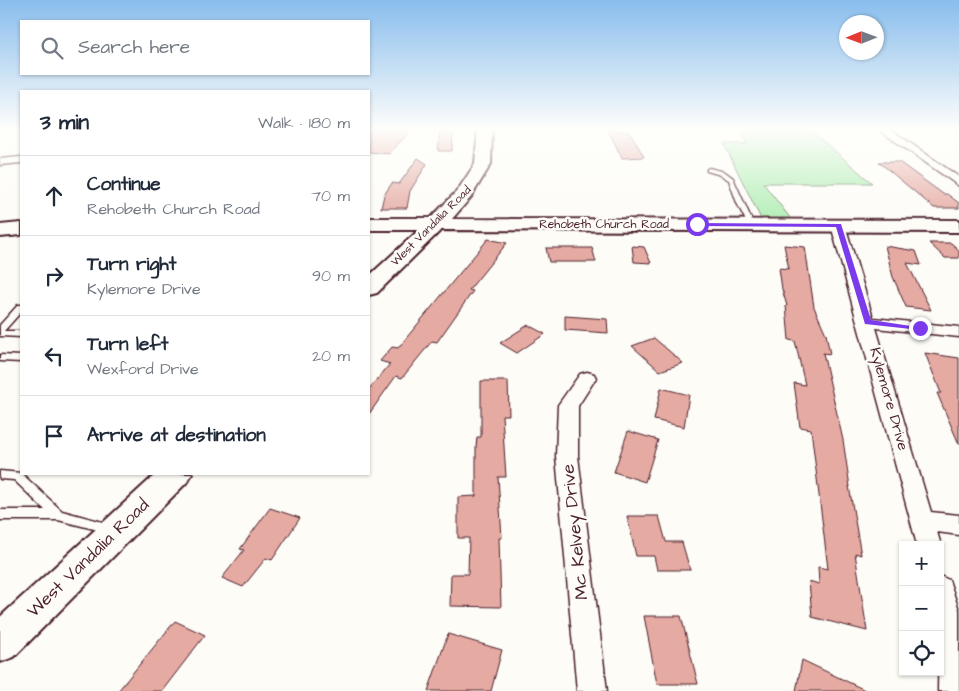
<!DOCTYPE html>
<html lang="en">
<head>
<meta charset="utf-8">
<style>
  body { margin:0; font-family:"Architects Daughter",sans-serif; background:#f6f6f7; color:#1f2937 }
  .controls { position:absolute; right:15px; bottom:15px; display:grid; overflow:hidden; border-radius:0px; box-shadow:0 1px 4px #0004 }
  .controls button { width:45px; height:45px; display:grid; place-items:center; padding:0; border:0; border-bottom:1px solid #e0e1e3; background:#fff; color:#1f2937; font:25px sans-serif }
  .compass { position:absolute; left:839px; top:15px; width:45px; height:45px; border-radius:50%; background:#fff; box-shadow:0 1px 4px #0004; rotate:269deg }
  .stop { position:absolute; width:15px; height:15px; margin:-11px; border:4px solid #7c3aed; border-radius:50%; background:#fff }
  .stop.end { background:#7c3aed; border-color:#fff; box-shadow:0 1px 5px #0008 }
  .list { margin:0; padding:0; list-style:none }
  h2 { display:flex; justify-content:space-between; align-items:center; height:65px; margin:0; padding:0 20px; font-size:21px }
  h2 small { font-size:16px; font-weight:400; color:#747a83 }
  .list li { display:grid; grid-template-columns:32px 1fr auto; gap:15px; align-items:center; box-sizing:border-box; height:80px; padding:0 20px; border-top:1px solid #e0e1e3 }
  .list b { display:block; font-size:19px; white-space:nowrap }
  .list p { margin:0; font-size:16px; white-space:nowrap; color:#747a83 }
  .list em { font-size:16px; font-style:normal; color:#747a83 }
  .icon { flex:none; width:28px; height:28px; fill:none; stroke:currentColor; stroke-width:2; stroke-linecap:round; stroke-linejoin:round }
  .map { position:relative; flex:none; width:959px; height:691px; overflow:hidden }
  .search { position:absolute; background:#fff; box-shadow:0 1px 4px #0004; left:20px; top:20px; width:350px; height:55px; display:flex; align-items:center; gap:12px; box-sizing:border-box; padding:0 18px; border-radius:0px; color:#747a83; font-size:19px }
  .panel { position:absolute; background:#fff; box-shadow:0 1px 4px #0004; left:20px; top:90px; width:350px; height:385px; border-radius:0px }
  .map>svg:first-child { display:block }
</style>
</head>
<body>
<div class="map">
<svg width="959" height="691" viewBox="0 0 959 691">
  <rect width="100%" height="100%" fill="#fdfcf7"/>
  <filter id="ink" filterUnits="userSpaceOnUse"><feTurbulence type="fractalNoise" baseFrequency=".02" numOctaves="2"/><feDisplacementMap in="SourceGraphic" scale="10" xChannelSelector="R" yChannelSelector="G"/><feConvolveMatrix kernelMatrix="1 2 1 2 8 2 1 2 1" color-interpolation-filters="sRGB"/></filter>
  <g filter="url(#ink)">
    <path fill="#b0edb3" stroke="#7d866f" d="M743 129H809L872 183H763L791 219H761L724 144H746Z"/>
    <path fill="#e5aaa2" stroke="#4a1f2b" d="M369 129H412L389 154 369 152Z
      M440 129H453L452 151H438Z
      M608 130 630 132 644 157 622 158Z
      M418 158 427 164 410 191 407 208H381L384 195 392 183 399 184Z
      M879 162H899L943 194H947L959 203V208H934Z
      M488 239 507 243 469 290 473 291 437 342 432 341 402 378 396 376 369 414V389L390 364 380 361 392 347 398 348Z
      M929 243H951L959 250V258H945Z
      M784 245 805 247 814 307 826 334 830 354 823 353 843 440 850 487 849 486 861 555 855 553 867 631 812 617 809 581 819 584 818 567 828 569 811 429 800 427 794 383 805 385 795 341 789 340 786 306H787L782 289 779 268 789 269Z
      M632 246 644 247 651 263 634 262Z
      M885 246 916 251 921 265 907 263 931 310 906 307 893 277Z
      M546 248H592L596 262H549Z
      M565 316 607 319 608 333 565 330Z
      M528 325 545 334 517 353 500 343Z
      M654 338 683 363 660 371 632 346Z
      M925 353 959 358V444L937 393H941Z
      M481 381H508L509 415H502L506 477H498L502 538H499L501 607 450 606 451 574H468L469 538H458V497L476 496V447L477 437H481Z
      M661 388 689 395 684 427 654 420Z
      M628 431 658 440 645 482 614 472Z
      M270 508 300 518 272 560 266 558 243 587 222 578 244 550 240 549Z
      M627 516H659L666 542H682L690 570H657L654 556H636Z
      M644 616H681L698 684H657Z
      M175 621 205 635 162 691H118Z
      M448 634 502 650 491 691H428Z
      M802 660 867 691H796Z"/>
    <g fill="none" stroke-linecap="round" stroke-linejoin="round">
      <defs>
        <path id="lane" d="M709 168 725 172 733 178 754 225 753 226H749L748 225 737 203 729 180 721 175 707 171V169Z
          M18 305H21V312L4 331H21V337L0 336V325Z
          M0 355 21 356V362L0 361Z
          M0 471 21 473 62 511 114 525 116 528 114 531 110 533 58 520H0V510H45L14 480 0 479Z"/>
        <path id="street" d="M878 129H890L959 177V186Z
          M21 157V163L0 165V159Z
          M838 221 845 225 873 318 959 327V337L876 328 931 512 959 515V535L937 532 941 545 940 547V545H917L831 225Z
          M587 372 594 374 596 378 578 406V456L607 691H577L556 456 558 405 580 374Z
          M940 576 949 580 959 610V691H938Z"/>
        <path id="secondary" d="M478 129H492L491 164 471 197 452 219 959 220V232L441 230 377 293 369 295V276L419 230H369V218H431L458 190 475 164Z
          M21 223V235L0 237V225Z
          M156 474H192L187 482 14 657 0 662V617Z"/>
      </defs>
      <use href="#lane" stroke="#4a1f2b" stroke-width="3"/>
      <use href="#street" stroke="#4a1f2b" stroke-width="3"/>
      <use href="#secondary" stroke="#4a1f2b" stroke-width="4"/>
      <use href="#lane" fill="#fdfcf7" fill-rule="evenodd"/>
      <use href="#street" fill="#fdfcf7" fill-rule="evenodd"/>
      <use href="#secondary" fill="#fdfcf7" fill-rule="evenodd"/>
    </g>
  </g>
  <linearGradient id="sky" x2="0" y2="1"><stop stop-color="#88bded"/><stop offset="0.57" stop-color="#fefefb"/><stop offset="1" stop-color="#fefefb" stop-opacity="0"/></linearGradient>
  <rect width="959" height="226" fill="url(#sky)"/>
  <path fill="#7c3aed" d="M695 223 841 224 871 320 924 328 920 330 865 324 836 227 697 226Z"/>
  <g text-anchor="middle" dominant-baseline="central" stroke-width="5" stroke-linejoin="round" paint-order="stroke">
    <g font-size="12" fill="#4a1f2b" stroke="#fdfcf7">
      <text x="604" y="224">Rehobeth Church Road</text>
      <text transform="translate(431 226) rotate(-45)">West Vandalia Road</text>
    </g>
    <g font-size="15" fill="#4a1f2b" stroke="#fdfcf7">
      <text transform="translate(889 399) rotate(74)">Kylemore Drive</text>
    </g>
    <g font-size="18" fill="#4a1f2b" stroke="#fdfcf7">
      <text transform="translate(575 532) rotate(-96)">Mc Kelvey Drive</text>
      <text transform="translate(88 558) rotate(-44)">West Vandalia Road</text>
    </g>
  </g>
</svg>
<div class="controls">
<button>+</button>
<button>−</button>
<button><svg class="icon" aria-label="locate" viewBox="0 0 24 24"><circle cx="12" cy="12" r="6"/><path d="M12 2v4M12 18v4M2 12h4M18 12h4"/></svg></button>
</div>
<svg class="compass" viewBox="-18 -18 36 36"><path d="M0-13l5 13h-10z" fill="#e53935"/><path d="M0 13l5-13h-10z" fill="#747a83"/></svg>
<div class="stop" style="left:697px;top:224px"></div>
<div class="stop end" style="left:920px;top:328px"></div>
<div class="search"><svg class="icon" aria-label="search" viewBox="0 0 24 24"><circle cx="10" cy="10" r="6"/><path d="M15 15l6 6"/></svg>Search here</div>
<section class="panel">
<h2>3 min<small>Walk · 180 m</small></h2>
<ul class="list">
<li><svg class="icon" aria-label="ahead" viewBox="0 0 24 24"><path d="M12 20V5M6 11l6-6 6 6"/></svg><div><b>Continue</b><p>Rehobeth Church Road</p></div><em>70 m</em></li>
<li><svg class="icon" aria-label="right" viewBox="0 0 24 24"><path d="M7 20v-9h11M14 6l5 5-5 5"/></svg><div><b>Turn right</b><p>Kylemore Drive</p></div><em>90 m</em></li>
<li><svg class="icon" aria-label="left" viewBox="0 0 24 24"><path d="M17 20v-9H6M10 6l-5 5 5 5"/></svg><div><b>Turn left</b><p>Wexford Drive</p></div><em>20 m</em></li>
<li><svg class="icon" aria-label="arrive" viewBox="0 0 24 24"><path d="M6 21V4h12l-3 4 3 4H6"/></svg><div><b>Arrive at destination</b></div></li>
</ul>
</section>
</div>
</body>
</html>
